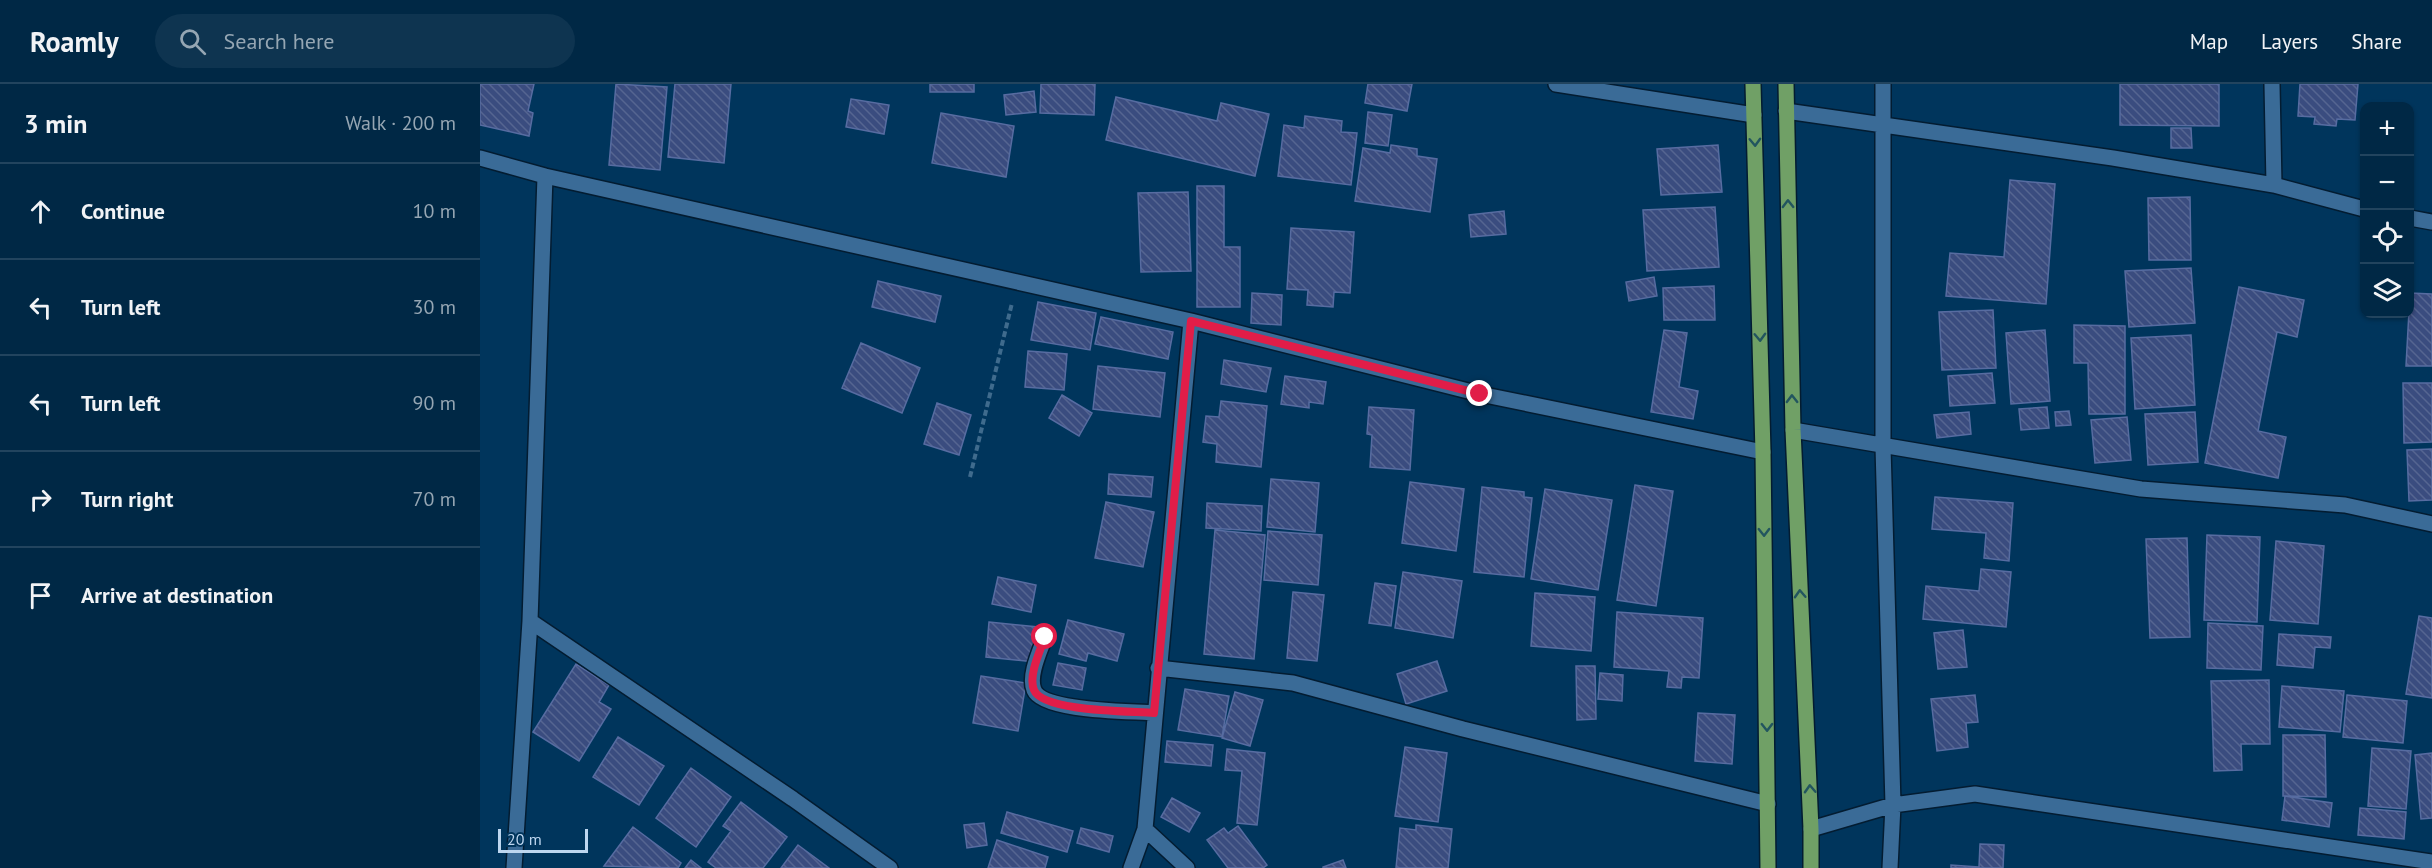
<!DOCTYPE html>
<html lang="en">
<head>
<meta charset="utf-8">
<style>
  body { margin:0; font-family:"PT Sans",sans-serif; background:#0e3450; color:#f1f3f6 }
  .controls { position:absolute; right:18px; top:18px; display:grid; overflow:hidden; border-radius:12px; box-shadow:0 2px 4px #0004 }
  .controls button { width:54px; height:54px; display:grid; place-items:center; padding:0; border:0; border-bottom:2px solid #22445e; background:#002845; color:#f1f3f6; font:30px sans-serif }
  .scale { position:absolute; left:18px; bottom:15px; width:90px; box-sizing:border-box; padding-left:6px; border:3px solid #bdd6ef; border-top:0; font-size:16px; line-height:21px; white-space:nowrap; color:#bdd6ef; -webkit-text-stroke:4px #00355c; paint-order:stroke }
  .stop { position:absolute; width:18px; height:18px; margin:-14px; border:4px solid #e11d48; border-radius:50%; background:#fff }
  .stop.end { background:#e11d48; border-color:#fff; box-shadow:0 2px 6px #0008 }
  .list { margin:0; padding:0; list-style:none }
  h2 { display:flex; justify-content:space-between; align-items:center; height:78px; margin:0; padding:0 24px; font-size:26px }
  h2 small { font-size:20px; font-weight:400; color:#95a6b3 }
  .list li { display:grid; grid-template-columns:39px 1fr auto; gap:18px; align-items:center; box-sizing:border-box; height:96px; padding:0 24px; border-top:2px solid #22445e }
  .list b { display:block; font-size:22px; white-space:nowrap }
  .list em { font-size:20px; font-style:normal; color:#95a6b3 }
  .icon { flex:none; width:33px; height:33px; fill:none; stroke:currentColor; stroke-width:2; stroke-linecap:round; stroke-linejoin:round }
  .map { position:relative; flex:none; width:1952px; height:784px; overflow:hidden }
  header { display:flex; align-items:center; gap:36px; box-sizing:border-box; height:84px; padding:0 30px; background:#002845; border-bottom:2px solid #22445e }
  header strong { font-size:28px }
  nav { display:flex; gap:33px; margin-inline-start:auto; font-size:21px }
  .search { width:420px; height:54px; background:#0e3450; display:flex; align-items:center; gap:15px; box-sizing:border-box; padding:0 21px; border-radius:33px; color:#95a6b3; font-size:22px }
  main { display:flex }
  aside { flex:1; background:#002845 }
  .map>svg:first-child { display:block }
</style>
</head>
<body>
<header>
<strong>Roamly</strong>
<div class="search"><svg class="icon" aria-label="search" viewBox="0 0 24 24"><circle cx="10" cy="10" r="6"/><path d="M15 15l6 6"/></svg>Search here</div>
<nav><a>Map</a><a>Layers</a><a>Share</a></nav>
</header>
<main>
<aside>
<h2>3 min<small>Walk · 200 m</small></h2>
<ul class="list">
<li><svg class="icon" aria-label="ahead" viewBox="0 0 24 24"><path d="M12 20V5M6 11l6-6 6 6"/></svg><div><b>Continue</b></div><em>10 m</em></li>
<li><svg class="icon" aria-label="left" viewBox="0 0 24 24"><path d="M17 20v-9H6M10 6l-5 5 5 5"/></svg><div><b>Turn left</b></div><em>30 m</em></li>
<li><svg class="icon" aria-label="left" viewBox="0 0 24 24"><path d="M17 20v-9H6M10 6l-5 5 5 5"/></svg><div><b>Turn left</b></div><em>90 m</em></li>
<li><svg class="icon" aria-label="right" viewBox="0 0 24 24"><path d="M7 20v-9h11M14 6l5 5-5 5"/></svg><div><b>Turn right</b></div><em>70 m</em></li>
<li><svg class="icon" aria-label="arrive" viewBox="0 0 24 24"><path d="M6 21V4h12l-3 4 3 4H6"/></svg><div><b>Arrive at destination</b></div></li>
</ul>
</aside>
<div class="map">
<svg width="1952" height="784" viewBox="0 0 1952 784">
  <defs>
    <pattern id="building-back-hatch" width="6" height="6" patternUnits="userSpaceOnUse" patternTransform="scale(1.5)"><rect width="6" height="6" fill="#3a4c7f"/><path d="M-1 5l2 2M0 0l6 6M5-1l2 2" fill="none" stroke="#556591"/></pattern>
  </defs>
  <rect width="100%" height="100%" fill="#00355c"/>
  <path fill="url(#building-back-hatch)" stroke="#576ca1" stroke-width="1.5" d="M0 0H54L48 27 53 29 49 52 0 41Z
    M136 0 187 3 180 86 129 81Z
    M195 0H251L244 79 188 73Z
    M450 0H494V8H450Z
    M561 0H615L614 31 560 29Z
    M888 0H932L927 27 885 19Z
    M1640 0H1739V42L1640 41Z
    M1820 0H1878L1875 36 1857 35 1856 42 1834 40 1835 33 1818 32Z
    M554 7 556 28 526 31 524 11Z
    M636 13 737 37 741 19 789 30 775 92 626 56Z
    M371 15 409 21 404 50 366 43Z
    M888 28 912 31 908 62 885 59Z
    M461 29 534 42 526 93 452 79Z
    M825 32 862 37 861 48 877 49 871 101 798 92 804 41 824 44Z
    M1691 44H1711L1712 64H1691Z
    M911 61 937 65V72L957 75 950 128 875 117 883 64 910 69Z
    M1238 61 1242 108 1181 111 1177 65Z
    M1530 96 1575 100 1566 220 1466 212 1470 169 1524 173Z
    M717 102H744V163H760V223H717Z
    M708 108 711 187 661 188 658 109Z
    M1710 113 1711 176H1669L1668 114Z
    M1235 123 1239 183 1167 187 1163 126Z
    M1024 127 1026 150 991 153 989 131Z
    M811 144 874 148 870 209 854 208 853 223 827 221 828 206 807 205Z
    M1711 184 1715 239 1649 243 1645 187Z
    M1174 193 1177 212 1149 217 1146 198Z
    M398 197 461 212 455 238 392 223Z
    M1234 202 1235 236H1184L1183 204Z
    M1759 203 1824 216 1817 253 1797 248 1778 347 1806 353 1798 394 1725 379Z
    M772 209 802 211 801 241 771 239Z
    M1930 209 1952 210V282H1926Z
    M558 218 616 229 610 266 551 256Z
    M1513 226 1516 284 1462 286 1459 228Z
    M621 233 693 248 688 275 615 260Z
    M1594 241 1645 242V330H1609L1608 279H1594Z
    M1184 246 1207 249 1199 303 1218 307 1213 335 1171 328Z
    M1565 246 1570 317 1531 320 1526 249Z
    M1711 251 1715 321 1655 325 1651 254Z
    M381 259 440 284 422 329 362 304Z
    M548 267 587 270 584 306 545 303Z
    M744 276 791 284 786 308 741 300Z
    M618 282 685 289 680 333 613 325Z
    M1512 289 1515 319 1470 322 1468 292Z
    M805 292 846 298 843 320 829 318V324L801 320Z
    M1923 299H1952V358L1924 359Z
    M582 311 612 329 599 352 569 334Z
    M741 317 787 322 781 383 736 378 737 360 723 358 726 332 739 333Z
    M457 319 491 331 479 371 444 360Z
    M889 323 934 326 930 386 890 383 892 351 887 350Z
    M1567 323 1569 344 1541 346 1539 325Z
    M1589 327 1591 341 1576 342 1575 328Z
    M1489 328 1491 350 1457 354 1454 331Z
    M1715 328 1718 378 1668 381 1665 330Z
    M1647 333 1651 376 1615 379 1611 336Z
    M1952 365V416L1929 417 1927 366Z
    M629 390 673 393 671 413 628 410Z
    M791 395 839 399 835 448 787 443Z
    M930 398 984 405 976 467 922 459Z
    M1155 401 1193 407 1176 522 1137 516Z
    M1002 403 1044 408V413L1052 414 1044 493 994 488Z
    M1065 405 1132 416 1118 506 1051 495Z
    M1455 413 1533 419 1529 477 1504 474 1506 449 1452 445Z
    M626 418 674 428 663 483 615 474Z
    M727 419 782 422 781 447 726 444Z
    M735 446 785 451 774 575 724 570Z
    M788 447 842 451 838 501 784 496Z
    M1727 451 1780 453 1777 538 1724 536Z
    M1707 454 1710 553 1670 554 1666 455Z
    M1796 457 1844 462 1838 540 1790 536Z
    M1501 485 1531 488 1526 543 1443 535 1446 502 1499 507Z
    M923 488 982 497 973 554 915 544Z
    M518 493 556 501 551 528 512 520Z
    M895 499 916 502 911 542 889 539Z
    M813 508 844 511 837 577 807 574Z
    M1055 509 1115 513 1111 567 1051 562Z
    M1137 528 1223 534 1219 594 1202 593 1201 604 1187 603 1189 587 1134 583Z
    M1939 532 1952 534V614L1926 610Z
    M588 536 644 550 637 577 608 569 606 577 579 570Z
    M509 538 558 543 555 578 506 573Z
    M1728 539 1783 542 1781 586 1727 584Z
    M1483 546 1487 583 1458 585 1454 549Z
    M1799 550 1851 553 1850 564 1835 563 1833 584 1797 581Z
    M957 577 967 607 926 620 917 590Z
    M578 579 606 584 602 606 573 601Z
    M96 580 129 601 119 618 131 625 99 677 53 648Z
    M1096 582H1115L1116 635 1097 636Z
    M1120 589 1143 591 1142 617 1118 615Z
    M501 592 546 599 538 647 493 639Z
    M1789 596 1790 660H1761L1762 686 1734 687 1731 597Z
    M1802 602 1864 607 1860 648 1799 643Z
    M705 605 749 612 742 653 698 646Z
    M755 608 783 616 770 662 742 654Z
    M1495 611 1498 638 1486 639 1488 663 1457 667 1451 615Z
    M1867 611 1927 617 1923 659 1863 653Z
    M1218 629 1255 631 1252 680 1215 677Z
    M1803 651H1845L1846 713 1803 712Z
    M138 653 184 682 159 721 113 693Z
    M687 657 733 661 731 682 685 678Z
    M925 663 967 669 958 738 915 732Z
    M1892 664 1931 667 1926 725 1888 722Z
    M747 665 785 669 777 741 757 739 762 687 745 686Z
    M1952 669V734L1941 735 1935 671Z
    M211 684 251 713 216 763 176 734Z
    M1805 712 1852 719 1849 743 1802 736Z
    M692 714 720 729 709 748 681 733Z
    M261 718 307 753 283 784H236L228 778 251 747 243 742Z
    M1880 724 1926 728 1924 755 1878 751Z
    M527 728 593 747 587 768 521 749Z
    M504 739 507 761 487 764 484 741Z
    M936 741 972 745 968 784H916L920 744 936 746Z
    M758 742 787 781 783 784H748L727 756 744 744 748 749Z
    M153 743 201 779 198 784 124 782Z
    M601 744 633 752 629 768 597 759Z
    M517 756 568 773 565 784H508Z
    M1500 760 1524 761 1523 784H1471V781L1499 783Z
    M318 761 349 784H301Z
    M211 776 221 784H205Z
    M863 776 866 784H843V783Z"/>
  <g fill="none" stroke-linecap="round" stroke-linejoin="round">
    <defs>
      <path id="street" d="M1076 0 1274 31
        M1403 0V363L1413 721 1410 784
        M1792 0 1794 101
        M1306 27 1633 74 1794 101 1884 125
        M0 74 65 92 711 237 1000 310 1283 368
        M1930 134 1952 138
        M1313 346 1661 405 1865 421 1952 440
        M50 537 313 715 410 784
        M565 553C560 567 548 592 554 606 563 628 652 627 674 629
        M678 584 813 599 983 645 1288 720
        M665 745 707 784
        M1331 745 1413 721 1495 710 1952 778
        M34 784 50 537 65 92
        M651 784 665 745 711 237"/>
      <path id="primary" d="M1273 0 1283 368 1288 784
        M1306 0 1313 346 1331 745V784"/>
    </defs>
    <use href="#street" stroke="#031c31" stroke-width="18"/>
    <use href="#primary" stroke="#031c31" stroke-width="18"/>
    <path stroke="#3f6b8d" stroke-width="4" stroke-dasharray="6 3" stroke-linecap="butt" d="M490 393 532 219"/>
    <use href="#street" stroke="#3a6b97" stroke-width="15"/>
    <use href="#primary" stroke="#70a066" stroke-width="15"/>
  </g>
  <defs><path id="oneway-chevron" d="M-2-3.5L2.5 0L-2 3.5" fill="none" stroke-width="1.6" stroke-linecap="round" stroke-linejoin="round" transform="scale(1.5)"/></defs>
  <g stroke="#22555f">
    <use href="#oneway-chevron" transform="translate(1275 58) rotate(88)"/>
    <use href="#oneway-chevron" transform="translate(1308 120) rotate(-91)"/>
    <use href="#oneway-chevron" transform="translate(1280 253) rotate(88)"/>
    <use href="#oneway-chevron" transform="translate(1312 315) rotate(-91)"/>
    <use href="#oneway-chevron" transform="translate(1284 448) rotate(89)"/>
    <use href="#oneway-chevron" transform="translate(1320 510) rotate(-93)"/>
    <use href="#oneway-chevron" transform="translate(1287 643) rotate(89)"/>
    <use href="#oneway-chevron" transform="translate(1330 705) rotate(-93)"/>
  </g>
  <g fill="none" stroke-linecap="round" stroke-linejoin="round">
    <path stroke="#e11d48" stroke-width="8" d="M565 553C560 567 548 592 554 606 563 628 652 627 674 629L711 237 1000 310"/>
  </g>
</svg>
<div class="controls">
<button>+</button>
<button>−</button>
<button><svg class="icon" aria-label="locate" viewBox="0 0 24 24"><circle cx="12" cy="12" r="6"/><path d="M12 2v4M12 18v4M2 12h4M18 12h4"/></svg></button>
<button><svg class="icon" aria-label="layers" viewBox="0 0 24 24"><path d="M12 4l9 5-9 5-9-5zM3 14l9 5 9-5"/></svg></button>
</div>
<div class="scale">20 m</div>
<div class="stop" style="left:565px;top:553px"></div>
<div class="stop end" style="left:1000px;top:310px"></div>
</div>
</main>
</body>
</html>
